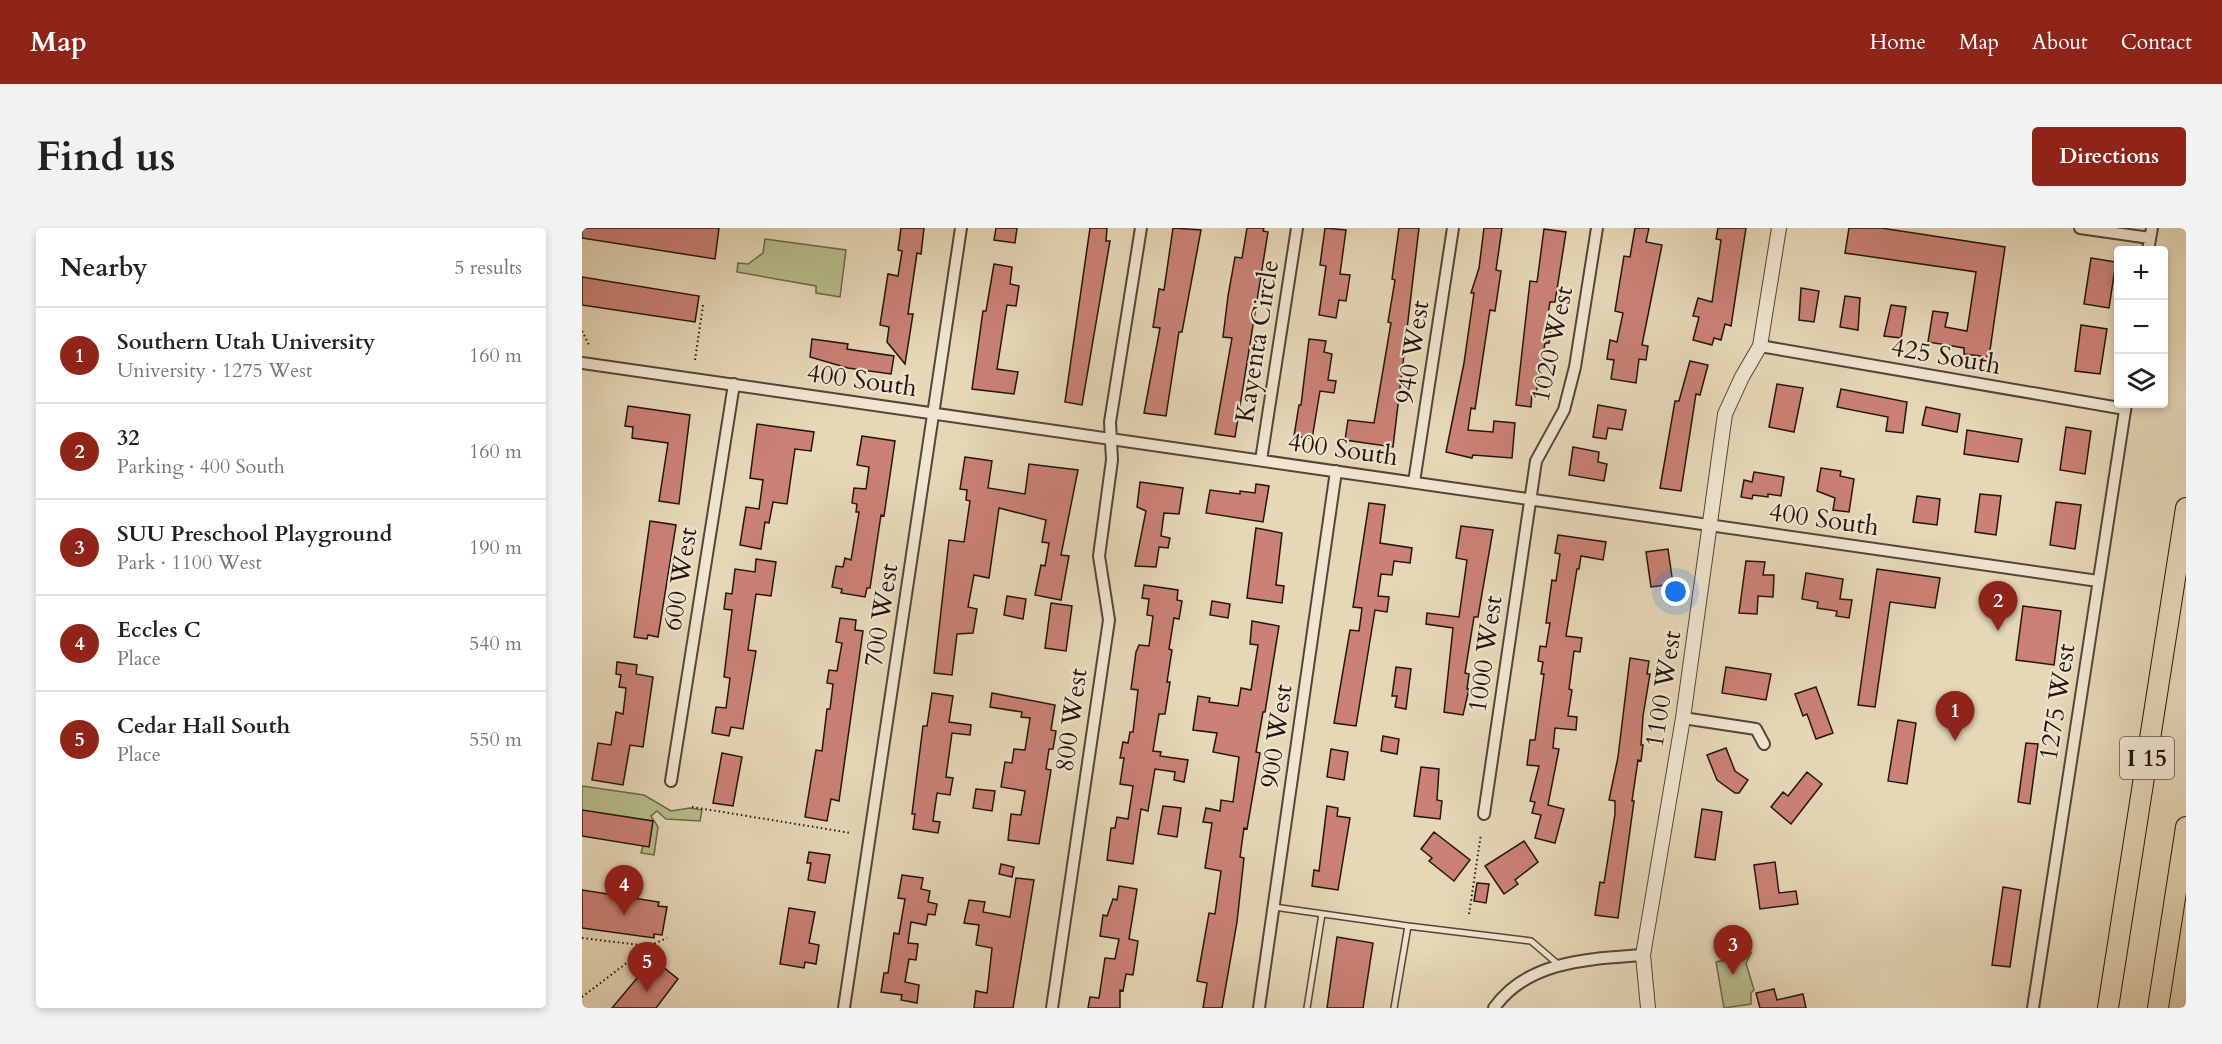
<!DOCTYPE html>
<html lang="en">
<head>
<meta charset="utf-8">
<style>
  body { margin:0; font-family:Cardo,serif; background:#f2f2f2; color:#222 }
  .controls { position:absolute; right:18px; top:18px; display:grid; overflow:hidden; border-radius:6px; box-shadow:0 3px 9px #0003 }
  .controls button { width:54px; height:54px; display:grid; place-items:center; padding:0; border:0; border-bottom:2px solid #e0e0e0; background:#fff; color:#222; font:30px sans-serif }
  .you { position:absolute; left:1094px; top:364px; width:21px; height:21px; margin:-15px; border:4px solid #fff; border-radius:50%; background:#1a73e8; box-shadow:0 0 0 9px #1a73e833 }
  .badge { display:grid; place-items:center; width:39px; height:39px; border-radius:50%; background:#8f2418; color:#fff; font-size:20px; font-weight:700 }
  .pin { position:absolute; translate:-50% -50px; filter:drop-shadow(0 2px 3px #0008) }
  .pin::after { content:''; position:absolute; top:32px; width:21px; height:18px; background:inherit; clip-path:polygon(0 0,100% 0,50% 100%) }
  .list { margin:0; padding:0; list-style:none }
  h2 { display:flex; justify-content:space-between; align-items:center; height:78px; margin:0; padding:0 24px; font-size:26px }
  h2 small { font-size:20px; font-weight:400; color:#767676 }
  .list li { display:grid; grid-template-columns:39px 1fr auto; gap:18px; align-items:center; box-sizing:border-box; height:96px; padding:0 24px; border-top:2px solid #e0e0e0 }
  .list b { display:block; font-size:22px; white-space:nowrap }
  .list p { margin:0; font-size:20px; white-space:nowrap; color:#767676 }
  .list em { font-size:20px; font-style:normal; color:#767676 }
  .icon { flex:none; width:33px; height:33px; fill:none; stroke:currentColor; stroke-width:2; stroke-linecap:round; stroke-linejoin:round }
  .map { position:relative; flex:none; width:1604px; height:780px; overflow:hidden; border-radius:6px }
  header { display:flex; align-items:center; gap:36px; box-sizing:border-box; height:84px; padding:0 30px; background:#8f2418; color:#fff }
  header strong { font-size:28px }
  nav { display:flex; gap:33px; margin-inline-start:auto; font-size:21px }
  .intro { display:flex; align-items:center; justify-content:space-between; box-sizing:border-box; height:144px; padding:0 36px }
  h1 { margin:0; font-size:42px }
  .button { padding:15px 27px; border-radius:6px; background:#8f2418; color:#fff; font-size:21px; font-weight:700 }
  main { display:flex; gap:36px; padding:0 36px }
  aside { flex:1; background:#fff; border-radius:6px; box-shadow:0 3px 9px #0003 }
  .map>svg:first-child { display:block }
</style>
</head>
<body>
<header>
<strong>Map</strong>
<nav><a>Home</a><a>Map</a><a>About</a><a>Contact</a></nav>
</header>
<div class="intro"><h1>Find us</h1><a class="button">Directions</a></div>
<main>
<aside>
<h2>Nearby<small>5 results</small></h2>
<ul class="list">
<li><span class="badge">1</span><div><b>Southern Utah University</b><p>University · 1275 West</p></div><em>160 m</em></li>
<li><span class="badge">2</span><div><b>32</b><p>Parking · 400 South</p></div><em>160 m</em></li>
<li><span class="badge">3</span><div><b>SUU Preschool Playground</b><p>Park · 1100 West</p></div><em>190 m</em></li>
<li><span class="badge">4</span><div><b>Eccles C</b><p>Place</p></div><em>540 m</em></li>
<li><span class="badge">5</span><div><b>Cedar Hall South</b><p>Place</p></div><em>550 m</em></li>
</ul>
</aside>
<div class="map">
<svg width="1604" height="780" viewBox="0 0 1604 780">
  <rect width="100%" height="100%" fill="#e6d7b7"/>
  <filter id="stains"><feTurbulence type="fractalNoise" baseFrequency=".00333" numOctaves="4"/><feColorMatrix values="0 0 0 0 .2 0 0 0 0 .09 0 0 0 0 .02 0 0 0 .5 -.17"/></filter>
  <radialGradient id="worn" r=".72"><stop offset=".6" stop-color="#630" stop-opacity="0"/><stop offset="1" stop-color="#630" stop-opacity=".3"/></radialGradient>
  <path fill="#b8bd8c" stroke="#6e684c" stroke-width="1.5" d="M183 11 264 22 258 69 234 65V58L155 44 156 35 166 36 181 25Z
    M0 558 62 567 89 583 108 580 120 582 118 593 84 591 75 583 69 588 76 599 72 627 59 625 61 618 0 583Z
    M1169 725 1164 735 1172 762 1169 765V776L1142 780 1134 734Z"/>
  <path fill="#cb8176" stroke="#24140c" stroke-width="1.5" d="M0 0H137L133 31 0 10Z
    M319 0H342L339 26 335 25 326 86H331L323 136 305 114 307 99 298 97 306 46 316 48 320 23 316 22Z
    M414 0H435L433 15 412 12Z
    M508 0H525L524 13H528L500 177 483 174Z
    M591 0 619 2 600 104H597L584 188 562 185 578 100 571 99 577 61 582 62Z
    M665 0H682L681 3 686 4 653 209 633 206 650 110 641 109 646 68 653 29 660 30Z
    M743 0 764 2 758 46 768 47 764 73 757 72 754 90 737 87 744 38 738 37Z
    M817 0H837L811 219 763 212 766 192 792 195 809 95 806 94 813 52 810 51Z
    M902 0H920L914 42 919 43 913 83 908 82 893 181 889 180 886 202 911 204 912 193 933 195 930 230 891 227 890 230 864 224 882 135 892 65H889L897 40Z
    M1053 0H1067L1064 14 1080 17 1060 117 1066 118 1064 132 1057 131 1054 155 1029 151 1032 132 1025 131 1028 112 1035 114 1041 85 1033 83 1042 28 1048 29Z
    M1136 0H1164L1149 98 1143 96 1139 112 1132 110 1130 117 1111 112 1117 89 1111 88 1116 70 1130 74 1139 12 1134 11Z
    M1267 0H1299L1423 19 1407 129 1382 126V120L1346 114 1351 83 1366 85 1363 99 1385 103 1394 44 1263 25Z
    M962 1 984 4 973 74H968L964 99 969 100 967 115H963L954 166 950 165 949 179 934 177 948 53 955 54Z
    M1509 30 1534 34 1527 80 1502 76Z
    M412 36 430 39 428 56 437 58 434 78 425 77 415 141 436 144 432 166 390 161 401 83H404Z
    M0 49 117 68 113 94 0 77Z
    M1219 60 1237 63 1232 94 1217 92Z
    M1263 68 1278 70 1276 102 1258 99Z
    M1309 77 1324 79 1319 110 1302 108Z
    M1499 97 1525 101 1518 146 1493 143Z
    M230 111 266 116 265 121 312 128 309 146 266 140 228 129Z
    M727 111 744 113 742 124 750 126 746 152 754 153 752 165 738 163 730 211 712 208 717 177H719Z
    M1108 133 1126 137 1118 167 1114 166 1099 263 1078 260 1093 173H1097Z
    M1195 156 1221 160 1212 204 1187 199Z
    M1259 161 1325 174 1321 205 1304 203 1306 189 1255 179Z
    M1016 177 1044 182 1040 202 1026 200 1024 211 1011 209Z
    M46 178 108 187 97 276 77 273 86 215 50 210 51 199 43 198Z
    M1344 179 1378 186 1375 204 1340 197Z
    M175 196 232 204 229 223 213 221 205 276 191 274 187 295 183 294 179 321 158 317 164 279 177 281 181 252 168 250Z
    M1484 199 1509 203 1503 246 1478 242Z
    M1385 202 1440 211 1436 234 1382 226Z
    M280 208 313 213 302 288 299 287 288 360H285L283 369 259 365 260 361 250 359 254 338 261 339 263 330 269 332 277 284H274L275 276 270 275 272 260 284 261 287 239 275 237Z
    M991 219 1017 224 1016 234 1025 236 1022 253 987 247Z
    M383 229 410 233 406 260 443 266 447 236 496 242 479 327 487 328 479 372 453 367 459 337 463 338 467 315 460 314 464 292 417 280 407 350 392 347 386 379 395 381 391 405 375 406 370 447 352 445 367 312 382 314 388 273 384 272 385 262 378 261Z
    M1239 240 1259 243 1258 248 1272 251 1267 284 1251 282 1253 270 1235 263Z
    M1172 244 1202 249 1199 268 1186 266V269L1171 267 1170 271 1159 269 1162 252 1170 254Z
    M558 254 601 260 597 286 582 285 579 308 588 310 586 320 577 319 574 339 553 338 564 283 555 279Z
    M674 256 687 258 681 294 624 285 628 262 658 266V263L673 265Z
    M1398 266 1419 268 1414 307 1393 304Z
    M1335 268 1358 271 1355 297 1331 294Z
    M1474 274 1499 277 1493 321 1468 317Z
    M787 275 803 277 798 315 830 320 828 335 812 333 810 347 799 346 796 368 807 369 805 384 793 382 774 498 752 495 768 402 777 403 780 380 771 379Z
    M68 293 94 297 76 409 66 407 65 411 52 409Z
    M879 298 911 302 896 389H892L883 445 887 446 885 461H887L881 487 862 484 871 400 844 396 845 385 877 389 885 332 874 330Z
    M674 300 700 305 694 357 702 358 700 375 665 370Z
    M976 307 1024 314 1021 332 999 328 997 341H995L984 408 1000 410 998 424 992 423 987 461 990 462 986 488 995 489 994 502 973 500 971 520 977 521 966 577 982 581 973 615 953 610 959 587 950 585 953 574 948 573 957 538 945 537 948 512H953L962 446H959L961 434 956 433 958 418 964 419 968 395H964L970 352 974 353 978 326 973 325Z
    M1086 321 1091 356 1069 359 1064 324Z
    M174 331 194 334 189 368 174 366 166 422 174 423 161 501 149 499 147 508 130 505 134 479 144 480 148 450 142 449 150 382 142 381 144 365 150 366 153 341 173 344Z
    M1164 333 1183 334 1181 347H1192L1191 369 1176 368 1175 386 1157 385Z
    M1295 341 1358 350 1353 380 1308 374 1293 479 1276 477Z
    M1224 345 1261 351 1258 371 1270 372 1267 390 1254 388 1255 383 1235 380 1236 374 1220 371Z
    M562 357 596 362 595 372 600 373 597 391 592 390 587 421 590 422 585 454H588L583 486H577L571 523 579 524 578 528 606 532 602 554 592 552 593 544 573 541 566 583 559 581 551 636 525 632 529 600H533L535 589 546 591 551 558 538 556 542 530H538L541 514 546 515 548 504H551L556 462 549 461 554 424 557 417 567 418 571 388 565 387 567 371 560 370Z
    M425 368 444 371 441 391 422 387Z
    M630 373 648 376 646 390 628 387Z
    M469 375 490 378 484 423 463 420Z
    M1441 378 1479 383 1472 437 1434 432Z
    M258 390 274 392 273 402 281 403 257 573 249 571 245 593 223 589 234 522 240 523 245 481H248L251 456 245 455 247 442 255 443 260 415 254 414Z
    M670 393 697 398 683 484H681L674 524 678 525 665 601 662 600 658 629 662 630 655 694 640 780H621L625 755 615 753 627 685 633 686 639 643 623 640 630 595 621 594 624 580 638 583 639 572 651 574 657 529 631 524 635 505 611 502 616 468 628 470 627 474 656 478 659 460 669 462 676 417 668 416Z
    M1048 430 1067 433 1065 446H1068L1061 488 1059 517H1061L1059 533 1056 532 1050 573H1052L1036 690 1013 687 1018 654 1022 655 1033 586V573L1027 572 1036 529Z
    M35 434 55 437 54 446 71 449 61 519 48 517 41 557 10 552 16 515 29 517 34 484 41 486 44 460 37 459 39 447 34 446Z
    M814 439 829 441 824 481 813 479 815 468H810Z
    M1144 439 1189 446 1184 472 1140 465Z
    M1234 459 1251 505 1234 511 1225 486 1221 488 1213 466Z
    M350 465 371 468 367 494 389 497 388 507 370 505 364 549 371 550 368 567 355 565 351 593 358 594 356 605 331 601 333 586H330L341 498H345Z
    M410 465 473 477 469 502 474 503 471 521H467L464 541 469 542 457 616 426 612 429 586 439 587 443 563 419 559 423 534 430 535 432 521 443 522 448 490 439 489 440 484 408 479Z
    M1316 492 1334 495 1325 556 1306 553Z
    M801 508 817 511 815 526 799 523Z
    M1444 515 1456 516 1448 576 1436 574Z
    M1144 520 1153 543 1166 552 1157 565H1153L1135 552 1125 527Z
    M749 521 766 524 762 552 745 549Z
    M140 525 160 529 151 578 131 575Z
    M839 539 857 541 855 572 860 573 858 591 832 588Z
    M1225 544 1240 556 1209 596 1189 579 1201 564 1206 568Z
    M394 561 413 563 410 583 391 580Z
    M581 578 599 580 595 609 576 606Z
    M745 578 756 580 755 588 768 590 756 662 730 658 732 642 737 643Z
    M1120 581 1140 584 1133 632 1113 629Z
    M0 582 71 593 67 619 0 608Z
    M852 604 888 632 872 653 847 633 850 630 839 621Z
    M942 613 956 634 933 652 936 656 922 666 903 638Z
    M227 624 248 627 243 655 226 652 229 635H225Z
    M1193 634 1197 665 1214 663 1216 676 1178 681 1172 637Z
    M419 636 432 639 430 649 417 646Z
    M320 647 341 650 339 661 348 663 346 674 355 676 353 687 346 686 344 697 329 694 326 715 336 716 334 732 327 731 323 754 337 757 335 775 319 772 320 767 299 764 302 745H306L312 705 317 706 323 671 316 670Z
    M434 650 452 652 431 780H392L394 763 405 765 410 720 394 717 397 697 382 695 387 672 403 674 401 684 428 689Z
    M895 655 907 656 904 675 892 673Z
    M537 658 555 661 547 711 556 713 551 747 544 746 541 763 538 762V780H506L508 769 517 770 523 730 533 731 537 711 518 708 521 687 525 688 531 671 535 672Z
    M1421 659 1439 662 1428 739 1410 737Z
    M0 662 77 674 76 678 85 679 80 707 72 706V710L0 700Z
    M207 680 233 684 227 715 237 717 234 736 223 734 222 740 198 736Z
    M755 709 791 715 781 780H745Z
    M71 731 96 751 74 780H30Z
    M1192 761 1195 772 1221 766 1224 780H1178L1174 765Z"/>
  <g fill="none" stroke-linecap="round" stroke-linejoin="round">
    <defs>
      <path id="service" d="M692 679 826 698 812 780
        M826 698 949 713 977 737
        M725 780 740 686"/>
      <path id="minor" d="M1498 0 1568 10
        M1566 22 1570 0
        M1178 118 1543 181
        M0 135 1516 353
        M679 232 715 0
        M832 254 871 0
        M1101 490 1174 501 1182 516
        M89 553 152 156
        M902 586 954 233 982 182 993 139 1015 0
        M262 780 379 0
        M470 780 527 392 517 328 530 232 528 194 559 0
        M677 780 754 243
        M912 780C946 732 1008 731 1061 727
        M1451 780 1544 176"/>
      <path id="tertiary" d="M1066 780 1061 727 1101 490 1143 186 1160 149 1178 118 1197 0"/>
      <path id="motorway" d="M1526 780 1604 280
        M1576 780 1604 599"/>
    </defs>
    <use href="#service" stroke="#544537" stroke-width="8"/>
    <use href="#minor" stroke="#544537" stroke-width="14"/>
    <use href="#tertiary" stroke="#544537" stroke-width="16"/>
    <use href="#motorway" stroke="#24140c" stroke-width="22"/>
    <path stroke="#24140c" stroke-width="2" stroke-dasharray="1.5 3" stroke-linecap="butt" d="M0 103 7 117
      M113 132 121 77
      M110 579 269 605
      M887 686 899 606
      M0 710 66 718
      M0 769 67 718 85 710"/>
    <use href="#service" stroke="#efe5d0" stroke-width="5"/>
    <use href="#minor" stroke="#efe5d0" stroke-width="10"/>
    <use href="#tertiary" stroke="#efe5d0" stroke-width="14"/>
    <use href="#motorway" stroke="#e6d7b7" stroke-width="20"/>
  </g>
  <g text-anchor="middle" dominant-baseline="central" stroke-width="4.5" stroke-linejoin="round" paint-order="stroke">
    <rect fill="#efe5d0" stroke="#615347" stroke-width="1.5" x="1538" y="509" width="54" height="42" rx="4.5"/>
    <g font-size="24" font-weight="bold" fill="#24140c">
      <text x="1565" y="530">I 15</text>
    </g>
    <g font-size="26" fill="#24140c" stroke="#efe5d0">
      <text transform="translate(675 113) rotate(-81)">Kayenta Circle</text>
      <text transform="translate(970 116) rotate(-78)">1020 West</text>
      <text transform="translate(830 124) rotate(-81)">940 West</text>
      <text transform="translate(1364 128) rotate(10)">425 South</text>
      <text transform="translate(280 152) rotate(8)">400 South</text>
      <text transform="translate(761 221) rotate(8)">400 South</text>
      <text transform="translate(1242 291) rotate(8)">400 South</text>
      <text transform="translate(98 351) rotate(-81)">600 West</text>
      <text transform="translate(299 387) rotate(-81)">700 West</text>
      <text transform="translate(903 426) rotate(-82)">1000 West</text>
      <text transform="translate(1081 461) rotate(-81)">1100 West</text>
      <text transform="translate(1475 474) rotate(-81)">1275 West</text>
      <text transform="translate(489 492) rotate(-82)">800 West</text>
      <text transform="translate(694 508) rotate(-82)">900 West</text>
    </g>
  </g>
  <rect width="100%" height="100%" filter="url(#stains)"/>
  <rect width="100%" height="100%" fill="url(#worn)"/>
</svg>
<div class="controls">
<button>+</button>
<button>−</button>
<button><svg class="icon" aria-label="layers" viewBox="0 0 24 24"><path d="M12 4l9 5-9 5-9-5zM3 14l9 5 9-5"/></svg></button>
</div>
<div class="you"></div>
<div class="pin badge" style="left:1373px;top:513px">1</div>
<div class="pin badge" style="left:1416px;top:403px">2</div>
<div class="pin badge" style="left:1151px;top:747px">3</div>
<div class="pin badge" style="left:42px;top:687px">4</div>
<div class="pin badge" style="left:65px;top:764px">5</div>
</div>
</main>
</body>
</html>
